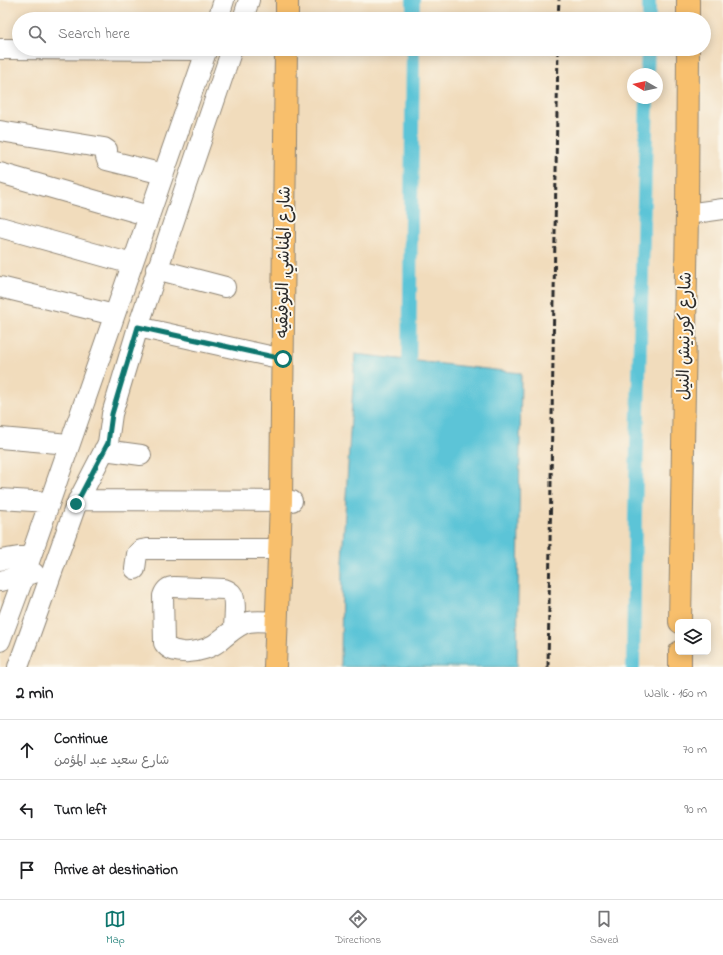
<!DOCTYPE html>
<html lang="en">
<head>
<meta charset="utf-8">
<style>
  body { margin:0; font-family:"Indie Flower","Playpen Sans Arabic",sans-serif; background:#f2f2f2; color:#202124 }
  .controls { position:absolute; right:12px; bottom:12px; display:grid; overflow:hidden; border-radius:6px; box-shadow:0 2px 10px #0003 }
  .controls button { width:36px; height:36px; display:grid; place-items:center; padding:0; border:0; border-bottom:1px solid #e0e0e0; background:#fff; color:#202124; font:20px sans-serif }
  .compass { position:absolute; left:627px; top:68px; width:36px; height:36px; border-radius:50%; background:#fff; box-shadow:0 2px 10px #0003; rotate:279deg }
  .stop { position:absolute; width:12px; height:12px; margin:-9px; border:3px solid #0f766e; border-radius:50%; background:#fff }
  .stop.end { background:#0f766e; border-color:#fff; box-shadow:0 1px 4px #0008 }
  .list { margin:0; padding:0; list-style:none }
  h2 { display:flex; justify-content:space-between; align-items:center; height:52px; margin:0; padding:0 16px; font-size:17px }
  h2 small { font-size:13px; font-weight:400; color:#757577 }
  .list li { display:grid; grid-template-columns:26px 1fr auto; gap:12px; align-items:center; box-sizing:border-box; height:60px; padding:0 16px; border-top:1px solid #e0e0e0 }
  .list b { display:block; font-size:15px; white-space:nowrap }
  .list p { margin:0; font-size:13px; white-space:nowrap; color:#757577 }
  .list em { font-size:13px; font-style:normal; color:#757577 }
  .icon { flex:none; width:22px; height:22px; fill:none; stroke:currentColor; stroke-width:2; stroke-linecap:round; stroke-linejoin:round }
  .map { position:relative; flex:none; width:723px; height:667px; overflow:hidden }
  .search { position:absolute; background:#fff; box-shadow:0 2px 10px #0003; left:12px; right:12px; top:12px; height:44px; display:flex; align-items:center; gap:10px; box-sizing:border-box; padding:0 14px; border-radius:22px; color:#757577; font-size:15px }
  .sheet { height:232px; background:#fff }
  nav { display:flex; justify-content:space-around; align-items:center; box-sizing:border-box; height:56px; border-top:1px solid #e0e0e0; background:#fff; font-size:11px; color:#757577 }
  nav a { display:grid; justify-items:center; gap:2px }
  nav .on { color:#0f766e }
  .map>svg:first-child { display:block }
</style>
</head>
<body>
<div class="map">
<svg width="723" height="667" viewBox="0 0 723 667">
  <rect width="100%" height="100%" fill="#fbf7ec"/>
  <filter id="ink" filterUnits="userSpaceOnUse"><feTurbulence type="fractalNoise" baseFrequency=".025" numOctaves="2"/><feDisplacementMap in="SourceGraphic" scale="8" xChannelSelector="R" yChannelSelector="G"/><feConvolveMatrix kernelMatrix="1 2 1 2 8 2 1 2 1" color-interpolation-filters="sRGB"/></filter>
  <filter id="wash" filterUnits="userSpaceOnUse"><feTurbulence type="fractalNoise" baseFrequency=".012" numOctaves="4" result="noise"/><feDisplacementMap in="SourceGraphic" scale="16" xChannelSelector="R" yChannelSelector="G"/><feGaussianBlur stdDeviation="0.9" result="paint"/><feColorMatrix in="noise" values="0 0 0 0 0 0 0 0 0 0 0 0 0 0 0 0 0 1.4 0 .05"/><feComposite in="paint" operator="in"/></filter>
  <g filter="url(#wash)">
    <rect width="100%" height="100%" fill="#f1dcbc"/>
    <path fill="#5bc4d7" stroke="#437881" d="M355 354 521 373 517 667H341L342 560Z"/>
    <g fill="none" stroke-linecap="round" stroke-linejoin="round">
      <path stroke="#5bc4d7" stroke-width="14" d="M413 19V0
        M649 19V0
        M647 74 648 49
        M409 379 413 49
        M633 667 635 516 647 98"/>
    </g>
  </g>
  <g filter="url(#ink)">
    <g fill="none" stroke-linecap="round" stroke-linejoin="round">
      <defs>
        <path id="minor" d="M218 19 224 0
          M243 19 249 0
          M0 49 206 50
          M0 131 104 148 107 150 106 157 107 160 163 174
          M0 173 149 216
          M687 214 723 209
          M0 227 132 264
          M156 269 225 287
          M0 287 114 315
          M138 327 283 359
          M0 438 69 444
          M104 450 141 455
          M0 499 49 502
          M78 500 292 501
          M0 560 31 555
          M135 569 137 554 141 550 147 549H279
          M0 581 34 573
          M234 629C234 621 237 600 232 594 230 591 227 590 224 589L174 587C167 587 165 590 163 596L164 643C169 650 174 651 183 652 197 653 212 648 223 638 231 632 239 624 249 622 257 620 268 622 277 622
          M0 641 24 576 207 49
          M18 667 76 505 108 443 112 414 138 327 232 49"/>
        <path id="major" d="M287 19V0
          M688 19V0
          M680 622 687 214 688 49
          M275 667 281 501 286 49
          M680 667V652"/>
      </defs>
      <use href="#minor" stroke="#8e8474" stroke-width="22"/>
      <use href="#major" stroke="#8e8474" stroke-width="24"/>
      <use href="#minor" stroke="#fff" stroke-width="20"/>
      <use href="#major" stroke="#f8bf6c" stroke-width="22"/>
      <path stroke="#2b2b2b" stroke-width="3" stroke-dasharray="6 3" stroke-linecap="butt" d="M558 19 559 0
        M548 667 558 49"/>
    </g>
  </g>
  <g fill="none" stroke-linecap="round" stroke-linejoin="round" filter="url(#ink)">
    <path stroke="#0f766e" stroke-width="5" d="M76 504 108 443 112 414 138 327 283 359"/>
  </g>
  <g text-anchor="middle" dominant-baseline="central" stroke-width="4" stroke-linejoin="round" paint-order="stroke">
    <g font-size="17" fill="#2b2b2b" stroke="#fbf7ec">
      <text transform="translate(284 262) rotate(-89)">شارع المناشي, التوفيقيه</text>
      <text transform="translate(685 336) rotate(-89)">شارع كورنيش النيل</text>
    </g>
  </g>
</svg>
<div class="controls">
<button><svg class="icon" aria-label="layers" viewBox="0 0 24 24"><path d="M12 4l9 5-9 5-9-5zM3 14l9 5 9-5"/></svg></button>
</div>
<svg class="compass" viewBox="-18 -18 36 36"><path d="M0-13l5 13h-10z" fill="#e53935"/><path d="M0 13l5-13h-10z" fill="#757577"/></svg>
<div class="stop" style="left:283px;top:359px"></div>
<div class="stop end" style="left:76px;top:504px"></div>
<div class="search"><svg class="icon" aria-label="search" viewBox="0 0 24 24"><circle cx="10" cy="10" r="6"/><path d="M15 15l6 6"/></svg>Search here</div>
</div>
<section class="sheet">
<h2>2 min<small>Walk · 160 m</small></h2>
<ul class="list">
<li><svg class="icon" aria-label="ahead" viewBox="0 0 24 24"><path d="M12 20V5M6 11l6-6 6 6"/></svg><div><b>Continue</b><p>شارع سعيد عبد المؤمن</p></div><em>70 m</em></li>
<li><svg class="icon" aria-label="left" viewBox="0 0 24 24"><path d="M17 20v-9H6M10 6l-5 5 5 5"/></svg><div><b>Turn left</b></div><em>90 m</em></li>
<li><svg class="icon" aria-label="arrive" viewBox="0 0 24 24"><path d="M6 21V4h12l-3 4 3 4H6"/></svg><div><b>Arrive at destination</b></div></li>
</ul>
</section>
<nav>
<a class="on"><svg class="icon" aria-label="map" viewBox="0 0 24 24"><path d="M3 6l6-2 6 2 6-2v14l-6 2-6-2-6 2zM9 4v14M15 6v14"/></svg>Map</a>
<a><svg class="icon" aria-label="directions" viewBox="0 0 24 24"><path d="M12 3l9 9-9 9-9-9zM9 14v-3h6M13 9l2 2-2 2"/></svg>Directions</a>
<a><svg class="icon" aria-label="saved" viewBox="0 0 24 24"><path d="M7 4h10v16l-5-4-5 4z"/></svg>Saved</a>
</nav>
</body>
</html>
